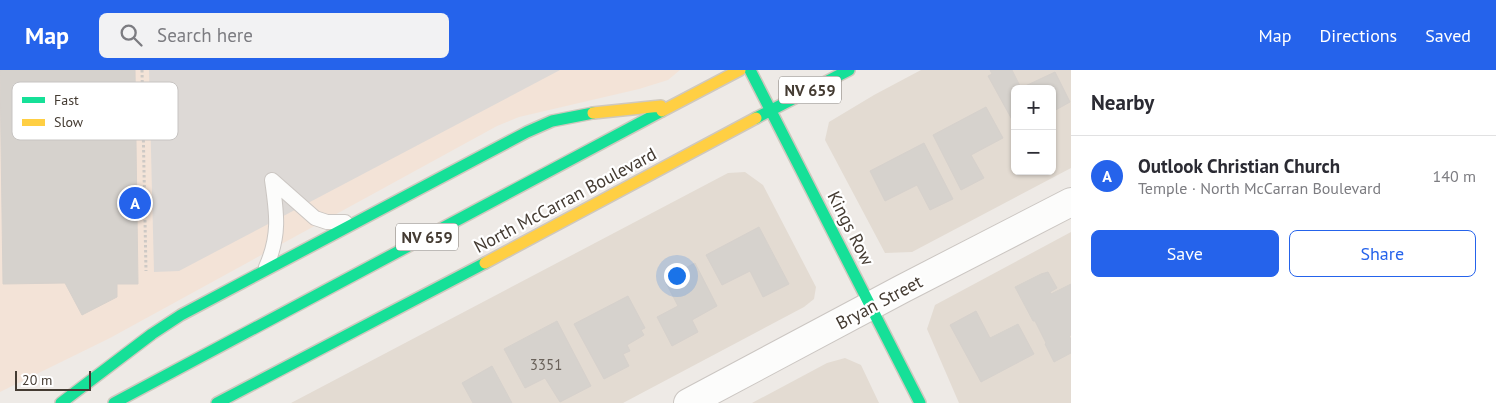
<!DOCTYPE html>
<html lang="en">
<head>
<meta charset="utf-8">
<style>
  body { margin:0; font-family:"PT Sans",sans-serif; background:#f2f2f3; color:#2b2b33 }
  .controls { position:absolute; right:15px; top:15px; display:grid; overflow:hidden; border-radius:8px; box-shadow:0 1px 4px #0004 }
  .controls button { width:45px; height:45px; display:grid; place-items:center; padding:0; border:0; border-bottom:1px solid #e1e1e2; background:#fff; color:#2b2b33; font:25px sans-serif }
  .scale { position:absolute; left:15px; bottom:12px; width:76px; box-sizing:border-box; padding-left:5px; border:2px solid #443b32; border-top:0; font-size:14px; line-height:18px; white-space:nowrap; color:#443b32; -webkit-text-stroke:4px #fff; paint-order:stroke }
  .you { position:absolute; left:676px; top:205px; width:18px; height:18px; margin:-12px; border:4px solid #fff; border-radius:50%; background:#1a73e8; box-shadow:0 0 0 8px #1a73e833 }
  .badge { display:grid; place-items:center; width:32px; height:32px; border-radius:50%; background:#2563eb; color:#fff; font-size:16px; font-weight:700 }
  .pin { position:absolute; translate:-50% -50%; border:2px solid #fff; box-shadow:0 1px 5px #0006 }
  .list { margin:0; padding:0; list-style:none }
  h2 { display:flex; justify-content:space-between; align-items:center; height:65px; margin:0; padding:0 20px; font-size:21px }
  h2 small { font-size:16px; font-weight:400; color:#7c7c81 }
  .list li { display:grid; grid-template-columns:32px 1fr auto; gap:15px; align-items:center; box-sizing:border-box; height:80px; padding:0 20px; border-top:1px solid #e1e1e2 }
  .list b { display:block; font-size:19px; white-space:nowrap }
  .list p { margin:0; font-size:16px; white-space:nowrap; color:#7c7c81 }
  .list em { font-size:16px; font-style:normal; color:#7c7c81 }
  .actions { display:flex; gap:10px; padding:15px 20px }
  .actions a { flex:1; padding:11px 0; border:1px solid #2563eb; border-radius:8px; text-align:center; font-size:18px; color:#2563eb }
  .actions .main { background:#2563eb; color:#fff }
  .icon { flex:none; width:28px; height:28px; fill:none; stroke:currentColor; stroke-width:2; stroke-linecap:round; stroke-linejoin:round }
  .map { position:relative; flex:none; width:1071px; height:333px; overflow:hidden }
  header { display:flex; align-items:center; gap:30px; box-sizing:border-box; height:70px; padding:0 25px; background:#2563eb; color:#fff }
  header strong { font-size:24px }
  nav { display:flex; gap:28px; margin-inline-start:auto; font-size:18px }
  .search { width:350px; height:45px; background:#f2f2f3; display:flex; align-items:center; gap:12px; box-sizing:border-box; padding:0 18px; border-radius:8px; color:#7c7c81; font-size:19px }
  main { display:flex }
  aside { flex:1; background:#fff }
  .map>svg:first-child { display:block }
</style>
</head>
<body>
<header>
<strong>Map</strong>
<div class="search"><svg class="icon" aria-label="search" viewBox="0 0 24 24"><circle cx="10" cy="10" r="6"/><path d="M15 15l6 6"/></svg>Search here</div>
<nav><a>Map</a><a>Directions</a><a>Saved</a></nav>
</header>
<main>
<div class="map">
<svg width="1071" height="333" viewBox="0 0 1071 333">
  <rect width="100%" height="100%" fill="#eeeae6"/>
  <path fill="#e3dbd2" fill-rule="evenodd" d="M921 0H1071V98L912 182 885 183 825 70 829 52 874 25ZM1015 19H1052V101H1015Z
    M745 102 763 115 816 217 814 229 804 237 623 333H291L728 103Z
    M1071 162V333H959L927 259 935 235Z
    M845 288 861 295 879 333H752L827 293Z"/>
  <path fill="#f3e3d7" d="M0 0H680L668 10 639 19 519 47 497 56 110 268 0 322Z"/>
  <path fill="#ddd9d6" d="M149 0H560L179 201 154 202Z"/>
  <path fill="#d6d2cd" stroke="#d6d1cc" d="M0 0H135L138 214H117V227L82 245 65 213 3 214Z
    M990 0H1012L1021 18 1055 2 1070 32 1052 42V19H1015V55L988 6 992 4Z
    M986 37 1003 68 971 85 984 108 961 120 933 65Z
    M924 73 953 129 930 140 917 115 885 131 870 101Z
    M759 157 789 214 763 227 750 201 722 215 706 185Z
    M695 193 717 236 692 250 698 262 672 276 657 247 678 236 664 209Z
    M1048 202 1057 218 1050 222 1051 224 1071 214V265L1069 266 1071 269V283L1054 292 1045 274 1046 273 1035 251H1033L1015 217 1041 204Z
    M628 226 645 258 641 260 644 265 627 275 630 281 623 284 629 296 604 309 574 254Z
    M976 241 990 268 1018 254 1034 284 981 312 950 255Z
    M557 251 591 316 560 332 545 308 525 318 504 279Z
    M492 296 512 333H473L462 313Z"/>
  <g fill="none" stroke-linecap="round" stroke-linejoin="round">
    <defs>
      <path id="lane" d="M272 110 315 148 327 152H345
        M266 197C280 166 277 144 272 110"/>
      <path id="street" d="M688 333 902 219 1071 132"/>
      <path id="fast" d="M750 0 920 333
        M756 48 849 0
        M61 333 152 264 181 245 527 62 552 51 593 43
        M114 333 662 41
        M217 333 485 193"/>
      <path id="slow" d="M662 41 740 0
        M593 43 661 36
        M485 193 756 48"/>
    </defs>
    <use href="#lane" stroke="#cbc6c2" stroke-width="16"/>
    <use href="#street" stroke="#cbc6c2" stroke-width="30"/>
    <use href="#fast" stroke="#cfc8be" stroke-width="14"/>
    <use href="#slow" stroke="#cfc8be" stroke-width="14"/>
    <path stroke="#cdc9c5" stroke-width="3" stroke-dasharray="2.5 2.5" stroke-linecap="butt" d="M142 0 146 201"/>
    <use href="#lane" stroke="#fcfcfb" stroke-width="14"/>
    <use href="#street" stroke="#fcfcfb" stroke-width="28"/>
    <use href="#fast" stroke="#16e098" stroke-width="11"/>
    <use href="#slow" stroke="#ffcf43" stroke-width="11"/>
  </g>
  <g text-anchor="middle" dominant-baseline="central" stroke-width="4.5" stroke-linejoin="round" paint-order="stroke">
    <g font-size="15" fill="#6a625a">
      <text x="546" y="294">3351</text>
    </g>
    <g fill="#fff" stroke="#7c7670" stroke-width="1">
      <rect x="779" y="6.5" width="62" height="27" rx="4"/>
      <rect x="396" y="153.5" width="62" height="27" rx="4"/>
    </g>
    <g font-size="16" font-weight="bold" fill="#443b32">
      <text x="810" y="20">NV 659</text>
      <text x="427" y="167">NV 659</text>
    </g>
    <g font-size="18" fill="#443b32" stroke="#fff">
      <text transform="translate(565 130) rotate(-28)">North McCarran Boulevard</text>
      <text transform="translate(851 158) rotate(63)">Kings Row</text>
      <text transform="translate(879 232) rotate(-28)">Bryan Street</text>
    </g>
  </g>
  <rect x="12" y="12" width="166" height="58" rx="8" fill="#fff" stroke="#c7c4c2" stroke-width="1"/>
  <rect x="22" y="27" width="23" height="6" fill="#16e098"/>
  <rect x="22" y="49" width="23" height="7" fill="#ffcf43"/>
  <g font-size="14" fill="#443b32">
    <text x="54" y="35">Fast</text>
    <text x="54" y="57">Slow</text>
  </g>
</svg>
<div class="controls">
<button>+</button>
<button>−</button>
</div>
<div class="scale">20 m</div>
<div class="you"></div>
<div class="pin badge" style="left:135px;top:133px">A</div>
</div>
<aside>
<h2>Nearby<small></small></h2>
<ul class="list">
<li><span class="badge">A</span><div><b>Outlook Christian Church</b><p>Temple · North McCarran Boulevard</p></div><em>140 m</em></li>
</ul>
<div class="actions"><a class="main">Save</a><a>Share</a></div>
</aside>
</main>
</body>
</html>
